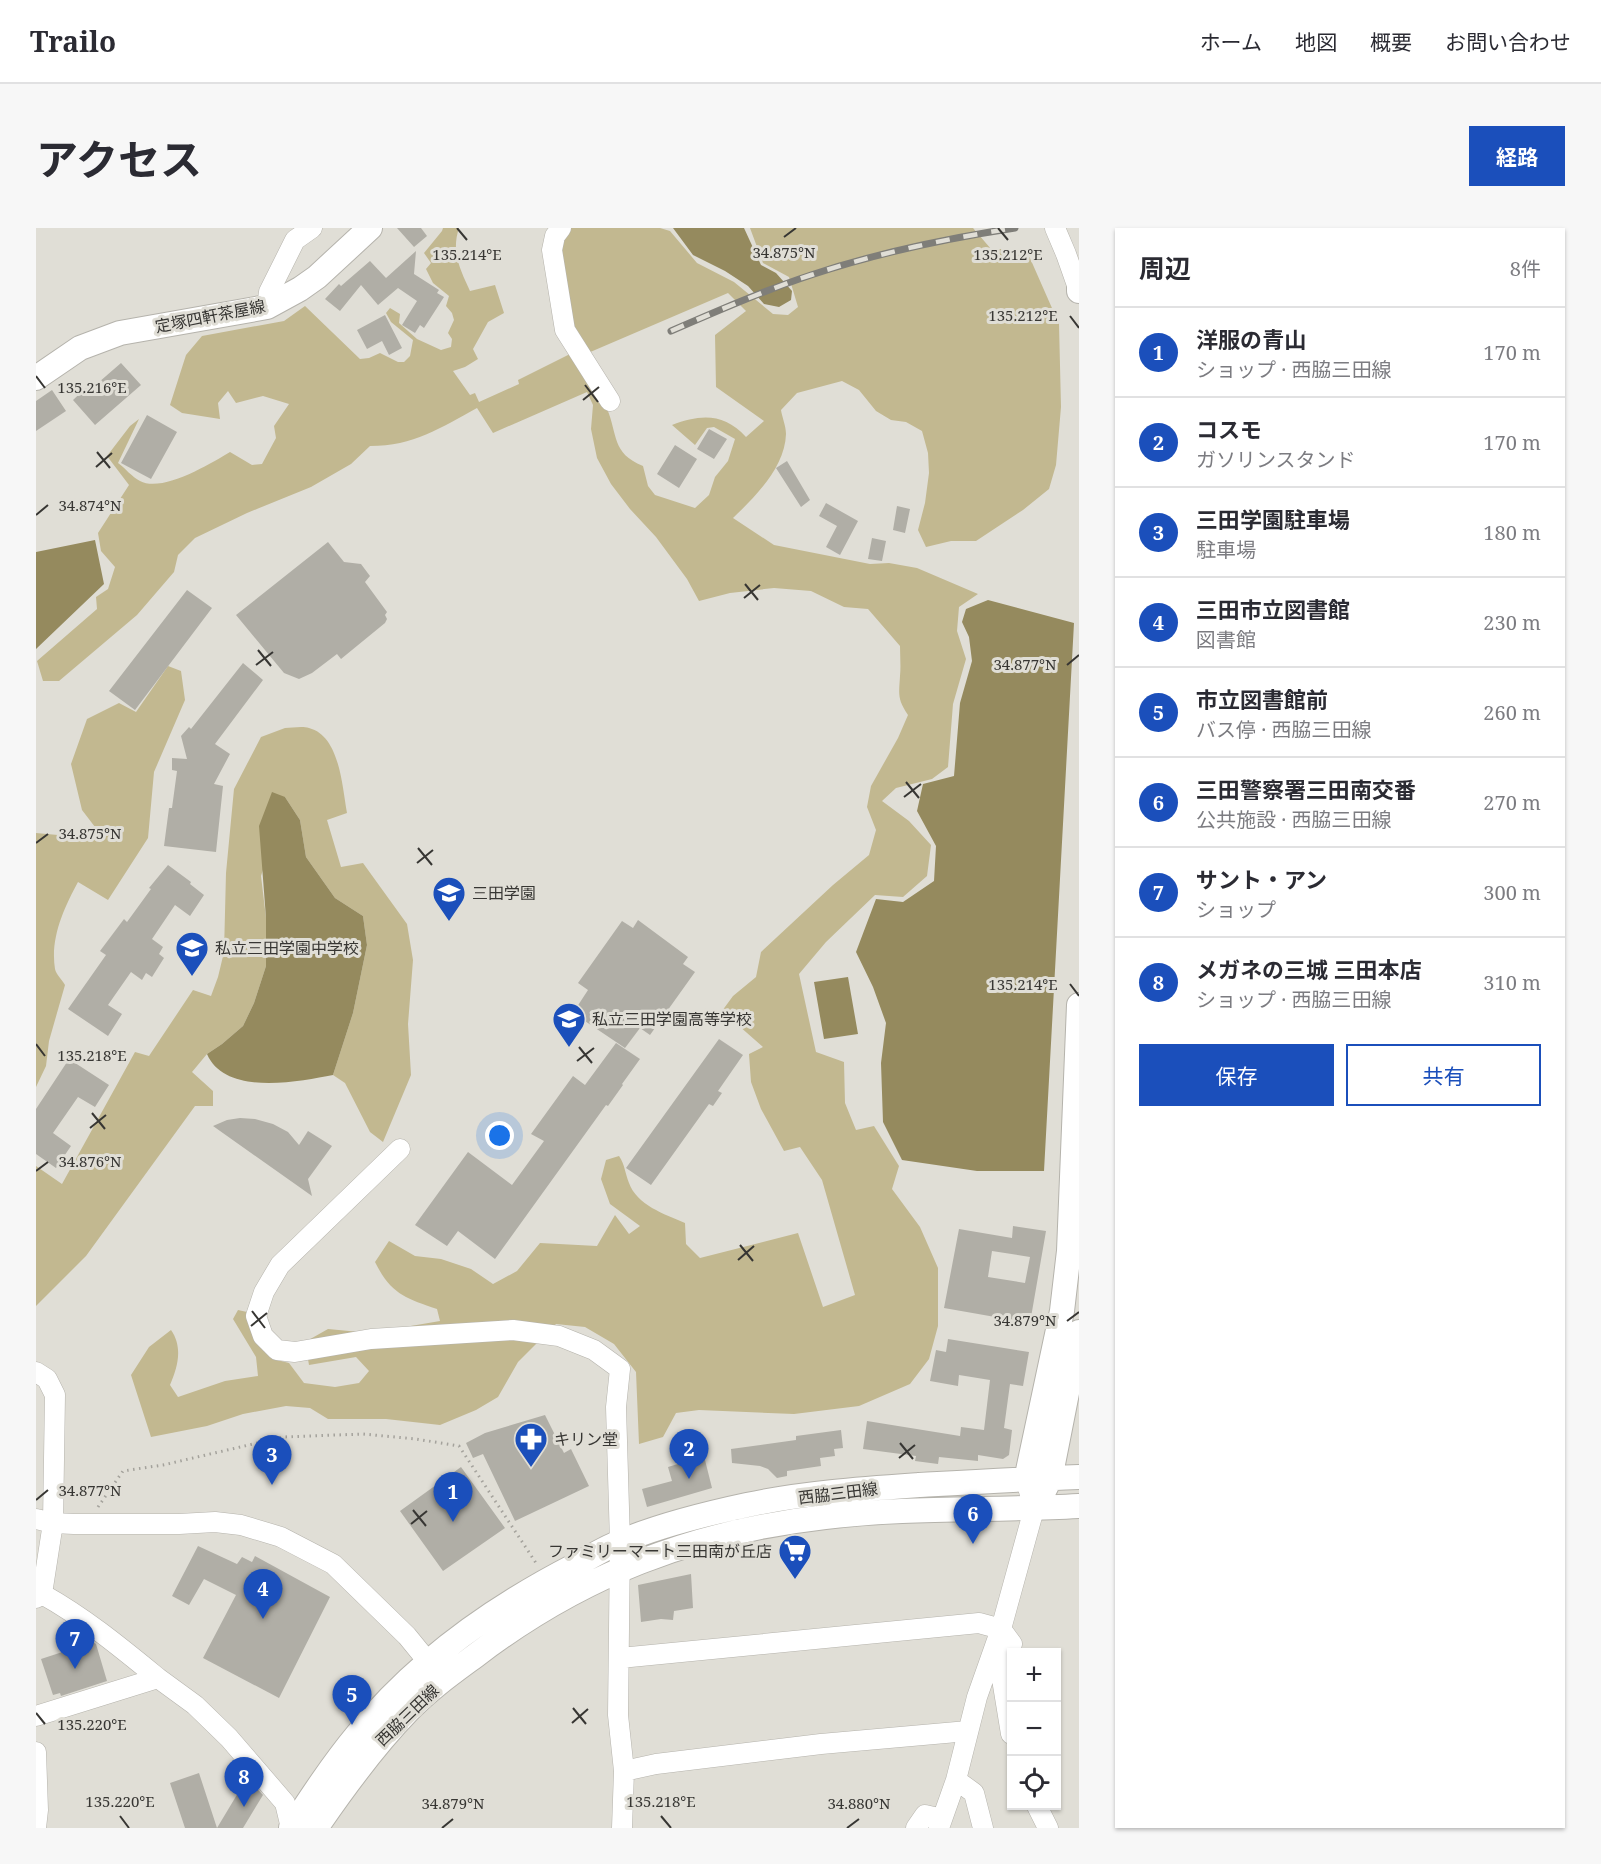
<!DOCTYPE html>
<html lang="ja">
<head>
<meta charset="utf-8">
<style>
  body { margin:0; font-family:"Noto Serif","Noto Sans JP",serif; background:#f7f7f7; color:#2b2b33 }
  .controls { position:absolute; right:18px; bottom:18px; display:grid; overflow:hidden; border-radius:0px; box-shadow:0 2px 4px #0004 }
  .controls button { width:54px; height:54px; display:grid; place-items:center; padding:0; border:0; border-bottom:2px solid #e1e1e2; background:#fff; color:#2b2b33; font:30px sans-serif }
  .you { position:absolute; left:464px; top:908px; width:21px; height:21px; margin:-15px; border:4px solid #fff; border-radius:50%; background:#1a73e8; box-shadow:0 0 0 9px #1a73e833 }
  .badge { display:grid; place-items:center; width:39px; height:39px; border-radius:50%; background:#1b4fbb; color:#fff; font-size:20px; font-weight:700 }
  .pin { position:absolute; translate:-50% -50px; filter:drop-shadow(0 2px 3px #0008) }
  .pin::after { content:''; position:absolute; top:32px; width:21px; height:18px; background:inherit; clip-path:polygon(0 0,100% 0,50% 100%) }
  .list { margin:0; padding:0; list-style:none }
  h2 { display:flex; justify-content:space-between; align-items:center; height:78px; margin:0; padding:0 24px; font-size:26px }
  h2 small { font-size:20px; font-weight:400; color:#7c7c81 }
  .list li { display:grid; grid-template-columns:39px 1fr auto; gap:18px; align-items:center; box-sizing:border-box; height:90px; padding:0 24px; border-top:2px solid #e1e1e2 }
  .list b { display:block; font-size:22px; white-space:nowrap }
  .list p { margin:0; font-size:20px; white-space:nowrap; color:#7c7c81 }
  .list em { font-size:20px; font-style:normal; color:#7c7c81 }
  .actions { display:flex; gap:12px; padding:18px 24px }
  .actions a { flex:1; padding:14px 0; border:2px solid #1b4fbb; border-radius:0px; text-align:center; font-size:21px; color:#1b4fbb }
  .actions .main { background:#1b4fbb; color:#fff }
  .icon { flex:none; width:33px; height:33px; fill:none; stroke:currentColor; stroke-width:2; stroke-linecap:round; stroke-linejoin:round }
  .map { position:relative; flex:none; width:1043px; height:1600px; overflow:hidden; border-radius:0px }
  header { display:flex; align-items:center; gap:36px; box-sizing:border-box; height:84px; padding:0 30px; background:#fff; border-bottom:2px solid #e1e1e2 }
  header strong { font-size:28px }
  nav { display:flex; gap:33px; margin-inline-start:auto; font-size:21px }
  .intro { display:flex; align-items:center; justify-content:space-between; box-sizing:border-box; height:144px; padding:0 36px }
  h1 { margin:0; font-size:42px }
  .button { padding:15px 27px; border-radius:0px; background:#1b4fbb; color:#fff; font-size:21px; font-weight:700 }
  main { display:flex; gap:36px; padding:0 36px }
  aside { flex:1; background:#fff; border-radius:0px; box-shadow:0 2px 4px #0004 }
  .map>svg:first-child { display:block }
</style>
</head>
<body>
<header>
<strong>Trailo</strong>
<nav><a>ホーム</a><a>地図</a><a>概要</a><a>お問い合わせ</a></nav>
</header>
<div class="intro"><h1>アクセス</h1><a class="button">経路</a></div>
<main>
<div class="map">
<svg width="1043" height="1600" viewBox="0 0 1043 1600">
  <rect width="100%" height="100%" fill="#e0ded6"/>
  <path fill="#c2b890" d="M407 0H423C415 24 424 41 434 63L459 57 468 85 452 94 437 121 442 131 429 139 417 143 434 167 439 165 443 174 483 156 482 152 534 126C545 143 562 163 571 181 582 206 575 225 607 238L612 258 619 267 659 280 673 267 679 249 692 233 699 211 678 199 671 200 659 217 636 197C665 186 688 185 710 209L728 193 680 159 679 107 710 83 692 65 552 125 534 103 519 31 531 0H624L634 3 661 35 698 54 737 86 752 87 762 79 753 49 727 35 714 0H937L955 21H990L1023 96 1025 179 1020 237 1013 261 987 282 940 313H915L890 319 882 302 889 275 893 245 892 225 886 203 870 194 855 192 840 183 823 162 806 153 761 165 745 182C746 189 750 198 750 206 749 239 720 268 697 290L738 317 834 336 853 335 881 340 942 366 923 379 921 403 930 431 917 476 912 539 896 551 860 560 846 573 873 593 895 617 891 648 867 669 839 667 790 714 763 746 780 824 808 834 809 875 820 902 838 898 863 938 856 961 884 999 902 1040V1098L893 1131 874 1156 823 1178 758 1186 663 1182 640 1185 627 1209 603 1216 600 1144 578 1116 549 1099 520 1096 482 1134 462 1169 440 1182 404 1197 350 1191H292L274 1180 250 1178 207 1186 171 1198 115 1209 95 1147 113 1119 135 1102C147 1119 142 1139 134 1157L142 1169 189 1153 222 1148 220 1129 197 1091 202 1082 211 1084 233 1125 241 1132 253 1135 268 1155 299 1159 323 1155 333 1143 320 1129 273 1137 269 1114 292 1101 334 1105 404 1093 401 1081C369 1070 355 1066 339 1034L353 1013 379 1028 405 1031 435 1041 457 1056 481 1043 504 1015 561 1018 579 987 593 1006 604 998 574 976 565 951 570 932 583 928C589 937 589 945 593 955 601 977 628 986 649 995L650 1016 664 1030 762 1005 787 1079 819 1067 786 952 764 919 748 923 725 881 715 854 713 826 727 819 686 783 697 768 720 749 725 724 797 657 833 627 840 602 831 579 835 558 862 510 872 487C861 471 863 466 864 448 865 438 864 428 864 418L832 381 808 379 775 363 738 360 694 365 663 373 651 351 620 309 594 281 575 256 561 230 555 201 557 177 551 164 457 205 441 180C404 200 378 218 334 218L315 236 275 259 211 285 159 310 142 327 138 344 101 387 23 453H7L1 433 61 381 60 369 72 361 79 339 65 323 62 305 93 257 71 228 94 198 103 191 82 235C89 240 96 249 104 253 126 265 174 236 194 224L216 237 226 236 240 210 238 198 253 176 227 168 200 175 192 163 182 175 184 191 146 185 134 177 150 127 166 108 248 93 269 78 324 131 333 130 344 125 362 134H368L374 128 377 112 355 94 350 85 354 80 364 86 363 95 381 111 405 122 415 119 416 111 412 105 418 92 416 85 410 78 413 68 397 55 390 41 395 35 388 25 406 3Z
    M132 438 145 443 149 472 118 544 112 610 72 672 42 654C28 680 14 710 19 741 20 746 26 752 29 757L13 813 10 838 0 859V605L44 609 59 599 46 582 35 536 51 491 83 475 100 484Z
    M249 500C256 500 266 498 273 500 304 508 306 558 311 585L291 592 305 639 327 635 371 696 377 732 372 796 375 847 347 914 334 904 309 855 297 847 317 785 331 717 327 688 299 670 270 629 264 592 249 569 225 648 230 690V738L218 775 207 798 186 816 171 826 156 844 177 863V878H159L50 1028 0 1078V938L26 956 99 824 113 828 157 762 175 768 182 749 188 724 190 645 198 561 225 509Z"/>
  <path fill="#958a5e" d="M637 0H708L725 37 740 45 756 63 755 72 743 79 728 76 712 58 689 43 657 27Z
    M59 312 68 356 0 421V324Z
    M952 372 1038 395 1008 943H941L866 932 847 894 845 835 850 795 837 759 820 724 840 671 867 674 898 653 900 618 881 583 887 556 918 548 924 475 936 433 933 409 926 394 930 381Z
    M236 564 249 569 264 592 270 629 299 670 327 688 331 717 317 785 297 847C261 854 189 868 171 826L186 816 207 798 218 775 230 738V690L223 598Z
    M812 749 822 806 788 811 778 754Z"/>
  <path fill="#b0aea6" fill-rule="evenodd" d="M361 0H385L391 8 378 19Z
    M380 23 378 46 403 62 401 65 408 69 388 100 384 97 379 105 366 97 381 73 362 60 342 77 325 57 304 83 289 71 303 56 305 58 334 33 350 50Z
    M349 87 366 120 353 127 346 113 331 121 321 102Z
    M85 135 105 157 59 197 37 172 52 158 55 161Z
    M16 162 30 183 0 203V173Z
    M111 187 141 204 115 251 85 235Z
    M673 201 691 211 678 231 661 221Z
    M639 217 661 231 643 260 621 246Z
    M751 233 774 272 765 279 740 240Z
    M790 275 822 293 804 327 790 319 801 298 783 288Z
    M861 278 874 281 869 305 857 302Z
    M836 310 850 313 846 333 832 331Z
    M292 314 308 334 325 336 334 348 329 354 351 384 349 387 351 391 349 395 305 431 301 426 276 445 263 451 248 445 200 387Z
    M151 362 176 380 99 482 73 463Z
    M207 435 227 452 179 516 194 526 178 556 187 558 180 624 128 618 133 580H136L141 543 136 542V530L151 531 145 508 153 499 155 501Z
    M132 637 155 654 154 656 168 667 154 688 139 677 116 711 127 719 123 726 128 730 116 749 110 745 106 752 95 744 72 777 86 786 72 808 32 781 70 727 64 723 88 691 91 694 115 661 113 660Z
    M602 692 652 729 647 736 659 744 614 807 604 800 589 820 537 785 552 762 542 755 586 693 597 700Z
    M683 811 707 827 682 863 686 865 677 878 673 876 615 957 590 940Z
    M580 815 604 831 586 856 587 857 572 878 570 877 459 1031 422 1003 411 1018 379 997 432 924 476 957 508 913 495 906 537 848 549 857Z
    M33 831 73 857 59 879 42 869 17 905 35 918 20 940 0 926V881Z
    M204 890 219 891 237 896 252 904 263 917 272 903 296 918 272 951 276 968 177 898 191 892Z
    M977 998 1010 1003 994 1095 908 1080 923 1001 976 1010ZM956 1023 994 1029 989 1055 952 1049Z
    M912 1111 993 1124 987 1158 974 1156 968 1200 976 1202 973 1227 967 1231 942 1227V1233L903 1229 902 1236 879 1233 880 1228 827 1221 831 1193 924 1208 925 1199 948 1202 954 1152 923 1147 922 1158 894 1153 900 1122 910 1124Z
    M509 1187 528 1225 535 1221 553 1258 479 1293 447 1226 437 1230 430 1215 449 1205Z
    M805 1202 807 1220 798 1221 799 1228 784 1230 785 1238 751 1243V1248L741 1250 732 1241 724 1238 696 1235 695 1221 760 1212V1208Z
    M668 1228 676 1260 611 1279 606 1261 636 1253 632 1239Z
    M425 1239 469 1300 407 1343 364 1283Z
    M162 1318 201 1336 206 1329 216 1334 219 1328 294 1369 243 1470 167 1430 200 1367 168 1351 153 1377 136 1368Z
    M655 1346 657 1380 638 1383 637 1392 625 1391 605 1394 602 1357Z
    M57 1414 60 1416 71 1453 25 1468 24 1465 17 1467 5 1431Z
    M163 1545 181 1600 211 1550 227 1567 207 1600H149L134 1555Z"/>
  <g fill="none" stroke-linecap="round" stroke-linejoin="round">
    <defs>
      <path id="minor" d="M525 0 519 8 516 22 529 102 574 173
        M1019 0 1030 26 1042 60
        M231 79 233 64 259 12 276 0
        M364 921 244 1037 228 1064 220 1088 227 1108 241 1122 259 1124 335 1111 477 1102 523 1108 558 1122 584 1141 580 1179 584 1314 582 1487 588 1543 586 1600
        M0 1144 11 1151 19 1167 17 1295 6 1366 0 1370
        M0 1291 17 1295 38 1296H143L179 1294 205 1297 245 1309 297 1336 371 1408 402 1446
        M6 1366C49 1390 84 1419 122 1450
        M584 1430 943 1395 965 1401 976 1416 965 1445 975 1506
        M0 1488 122 1450 159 1477 193 1510 249 1575 255 1600
        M0 1524 2 1582 0 1600
        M588 1543 620 1536 785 1516 932 1503
        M920 1552 938 1565 947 1600
        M1001 1578 1012 1600
        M880 1600 889 1587 906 1591
        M903 1600 920 1552 941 1469 965 1401 998 1281 990 1252"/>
      <path id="major" d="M1043 60V63
        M0 150 44 120 84 105 231 79 264 61 281 49 334 0
        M990 1252 1026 1083 1033 1023 1043 777
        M1008 1263 1014 1251 1043 1104
        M255 1600C276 1568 297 1536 321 1507 379 1435 458 1379 540 1337 554 1329 569 1320 584 1314 624 1297 669 1286 711 1277 767 1265 826 1261 883 1257 937 1254 990 1251 1043 1249
        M280 1600C308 1559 337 1519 372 1483 392 1462 416 1445 439 1428 545 1347 657 1304 789 1289 873 1279 958 1283 1043 1278"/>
    </defs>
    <use href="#minor" stroke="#b5b3ac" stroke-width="21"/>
    <use href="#major" stroke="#b5b3ac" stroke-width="26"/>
    <path stroke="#a4a29c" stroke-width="3" stroke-dasharray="1.5 4.5" stroke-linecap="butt" d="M62 1279 87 1243 127 1237 247 1209 327 1206 380 1211 423 1218 502 1338"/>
    <use href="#minor" stroke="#fff" stroke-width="20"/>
    <use href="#major" stroke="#fff" stroke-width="24"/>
    <defs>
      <path id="rail" d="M635 103C681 83 727 63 775 47 838 26 913 10 979 0"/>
    </defs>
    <use href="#rail" stroke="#7f7e79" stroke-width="7"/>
    <use href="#rail" stroke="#e0ded6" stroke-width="4.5" stroke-dasharray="14" stroke-linecap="butt"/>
  </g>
  <path fill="none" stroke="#373633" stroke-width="2" d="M421 0 431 12M962 0 972 12M748 9 760 0M1034 88 1043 100M0 148 9 160M549 157 562 174M547 172 563 159M61 224 74 240M60 239 76 225M0 287 12 277M709 356 722 372M708 370 724 357M222 422 235 438M220 437 237 424M1031 437 1043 427M870 554 883 570M868 569 885 556M0 615 12 606M382 620 396 637M381 635 397 622M1034 756 1043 768M0 816 9 828M543 819 556 835M541 833 558 820M56 885 69 901M54 900 70 887M0 943 12 934M704 1017 717 1033M702 1032 718 1018M216 1083 229 1100M1031 1093 1043 1084M215 1098 231 1085M864 1215 877 1231M863 1230 879 1217M0 1272 12 1262M377 1282 390 1298M375 1296 391 1283M537 1480 550 1496M0 1485 9 1496M536 1495 552 1481M84 1588 93 1600M625 1588 635 1600M406 1600 417 1591M811 1600 823 1591"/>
  <defs>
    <symbol id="school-pin" viewBox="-11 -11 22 30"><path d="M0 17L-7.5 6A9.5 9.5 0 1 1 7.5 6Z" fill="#1b4fbb" stroke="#e0ded6"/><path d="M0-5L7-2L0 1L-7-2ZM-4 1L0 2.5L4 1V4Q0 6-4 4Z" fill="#fff"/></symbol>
    <symbol id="pharmacy-pin" viewBox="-11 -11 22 30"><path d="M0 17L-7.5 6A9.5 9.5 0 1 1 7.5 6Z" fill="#1b4fbb" stroke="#e0ded6"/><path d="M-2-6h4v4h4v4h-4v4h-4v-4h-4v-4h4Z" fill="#fff"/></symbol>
    <symbol id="supermarket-pin" viewBox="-11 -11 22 30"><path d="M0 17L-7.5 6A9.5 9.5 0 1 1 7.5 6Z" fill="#1b4fbb" stroke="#e0ded6"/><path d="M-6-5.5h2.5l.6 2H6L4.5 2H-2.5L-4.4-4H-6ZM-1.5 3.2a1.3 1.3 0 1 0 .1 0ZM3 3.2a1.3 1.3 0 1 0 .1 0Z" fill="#fff"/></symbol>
  </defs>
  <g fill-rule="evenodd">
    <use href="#school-pin" x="394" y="646" width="38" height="52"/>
    <use href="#school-pin" x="137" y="701" width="38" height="52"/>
    <use href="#school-pin" x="514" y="772" width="38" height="52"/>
    <use href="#pharmacy-pin" x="476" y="1192" width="38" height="52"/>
    <use href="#supermarket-pin" x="740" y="1304" width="38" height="52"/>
  </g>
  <g text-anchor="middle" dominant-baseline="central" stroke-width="6" stroke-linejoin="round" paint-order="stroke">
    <g font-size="16" fill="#373633" stroke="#e0ded6">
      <text transform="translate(174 88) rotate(-11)">定塚四軒茶屋線</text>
      <text transform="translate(802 1265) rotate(-7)">西脇三田線</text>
      <text transform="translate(371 1487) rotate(-44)">西脇三田線</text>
    </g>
    <g font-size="16" fill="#373633" stroke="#e0ded6" text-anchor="start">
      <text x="436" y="665">三田学園</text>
      <text x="179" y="720">私立三田学園中学校</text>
      <text x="556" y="791">私立三田学園高等学校</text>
      <text x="518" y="1211">キリン堂</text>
      <text x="736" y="1323" text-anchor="end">ファミリーマート三田南が丘店</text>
    </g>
  </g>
  <g font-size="15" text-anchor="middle" fill="#373633" stroke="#e0ded6" stroke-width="6" stroke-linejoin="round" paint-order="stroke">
    <text x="748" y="30">34.875°N</text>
    <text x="431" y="32">135.214°E</text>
    <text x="972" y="32">135.212°E</text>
    <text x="987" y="93">135.212°E</text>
    <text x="56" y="165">135.216°E</text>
    <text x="54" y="283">34.874°N</text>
    <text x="989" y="442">34.877°N</text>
    <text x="54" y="611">34.875°N</text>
    <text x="987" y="762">135.214°E</text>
    <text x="56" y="833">135.218°E</text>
    <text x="54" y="939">34.876°N</text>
    <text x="989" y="1098">34.879°N</text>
    <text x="54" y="1268">34.877°N</text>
    <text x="56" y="1502">135.220°E</text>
    <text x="84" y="1579">135.220°E</text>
    <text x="625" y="1579">135.218°E</text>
    <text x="417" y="1581">34.879°N</text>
    <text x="823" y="1581">34.880°N</text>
  </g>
</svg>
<div class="controls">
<button>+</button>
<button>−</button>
<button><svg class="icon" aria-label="locate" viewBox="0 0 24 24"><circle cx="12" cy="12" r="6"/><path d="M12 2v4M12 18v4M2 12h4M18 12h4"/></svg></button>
</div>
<div class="you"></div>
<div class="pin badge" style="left:417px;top:1294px">1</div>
<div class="pin badge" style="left:653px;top:1251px">2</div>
<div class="pin badge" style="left:236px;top:1257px">3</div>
<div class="pin badge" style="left:227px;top:1391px">4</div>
<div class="pin badge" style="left:316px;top:1497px">5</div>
<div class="pin badge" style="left:937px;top:1316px">6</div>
<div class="pin badge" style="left:39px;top:1441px">7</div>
<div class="pin badge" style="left:208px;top:1579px">8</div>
</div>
<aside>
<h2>周辺<small>8件</small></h2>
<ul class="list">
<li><span class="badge">1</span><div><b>洋服の青山</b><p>ショップ · 西脇三田線</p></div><em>170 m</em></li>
<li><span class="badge">2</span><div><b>コスモ</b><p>ガソリンスタンド</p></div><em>170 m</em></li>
<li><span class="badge">3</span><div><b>三田学園駐車場</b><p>駐車場</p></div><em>180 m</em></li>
<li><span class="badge">4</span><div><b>三田市立図書館</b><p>図書館</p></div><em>230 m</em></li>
<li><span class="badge">5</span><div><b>市立図書館前</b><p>バス停 · 西脇三田線</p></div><em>260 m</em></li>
<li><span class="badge">6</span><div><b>三田警察署三田南交番</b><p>公共施設 · 西脇三田線</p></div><em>270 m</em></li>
<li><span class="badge">7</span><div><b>サント・アン</b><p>ショップ</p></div><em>300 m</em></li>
<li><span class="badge">8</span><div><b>メガネの三城 三田本店</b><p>ショップ · 西脇三田線</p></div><em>310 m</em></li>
</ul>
<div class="actions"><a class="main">保存</a><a>共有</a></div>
</aside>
</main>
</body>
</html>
